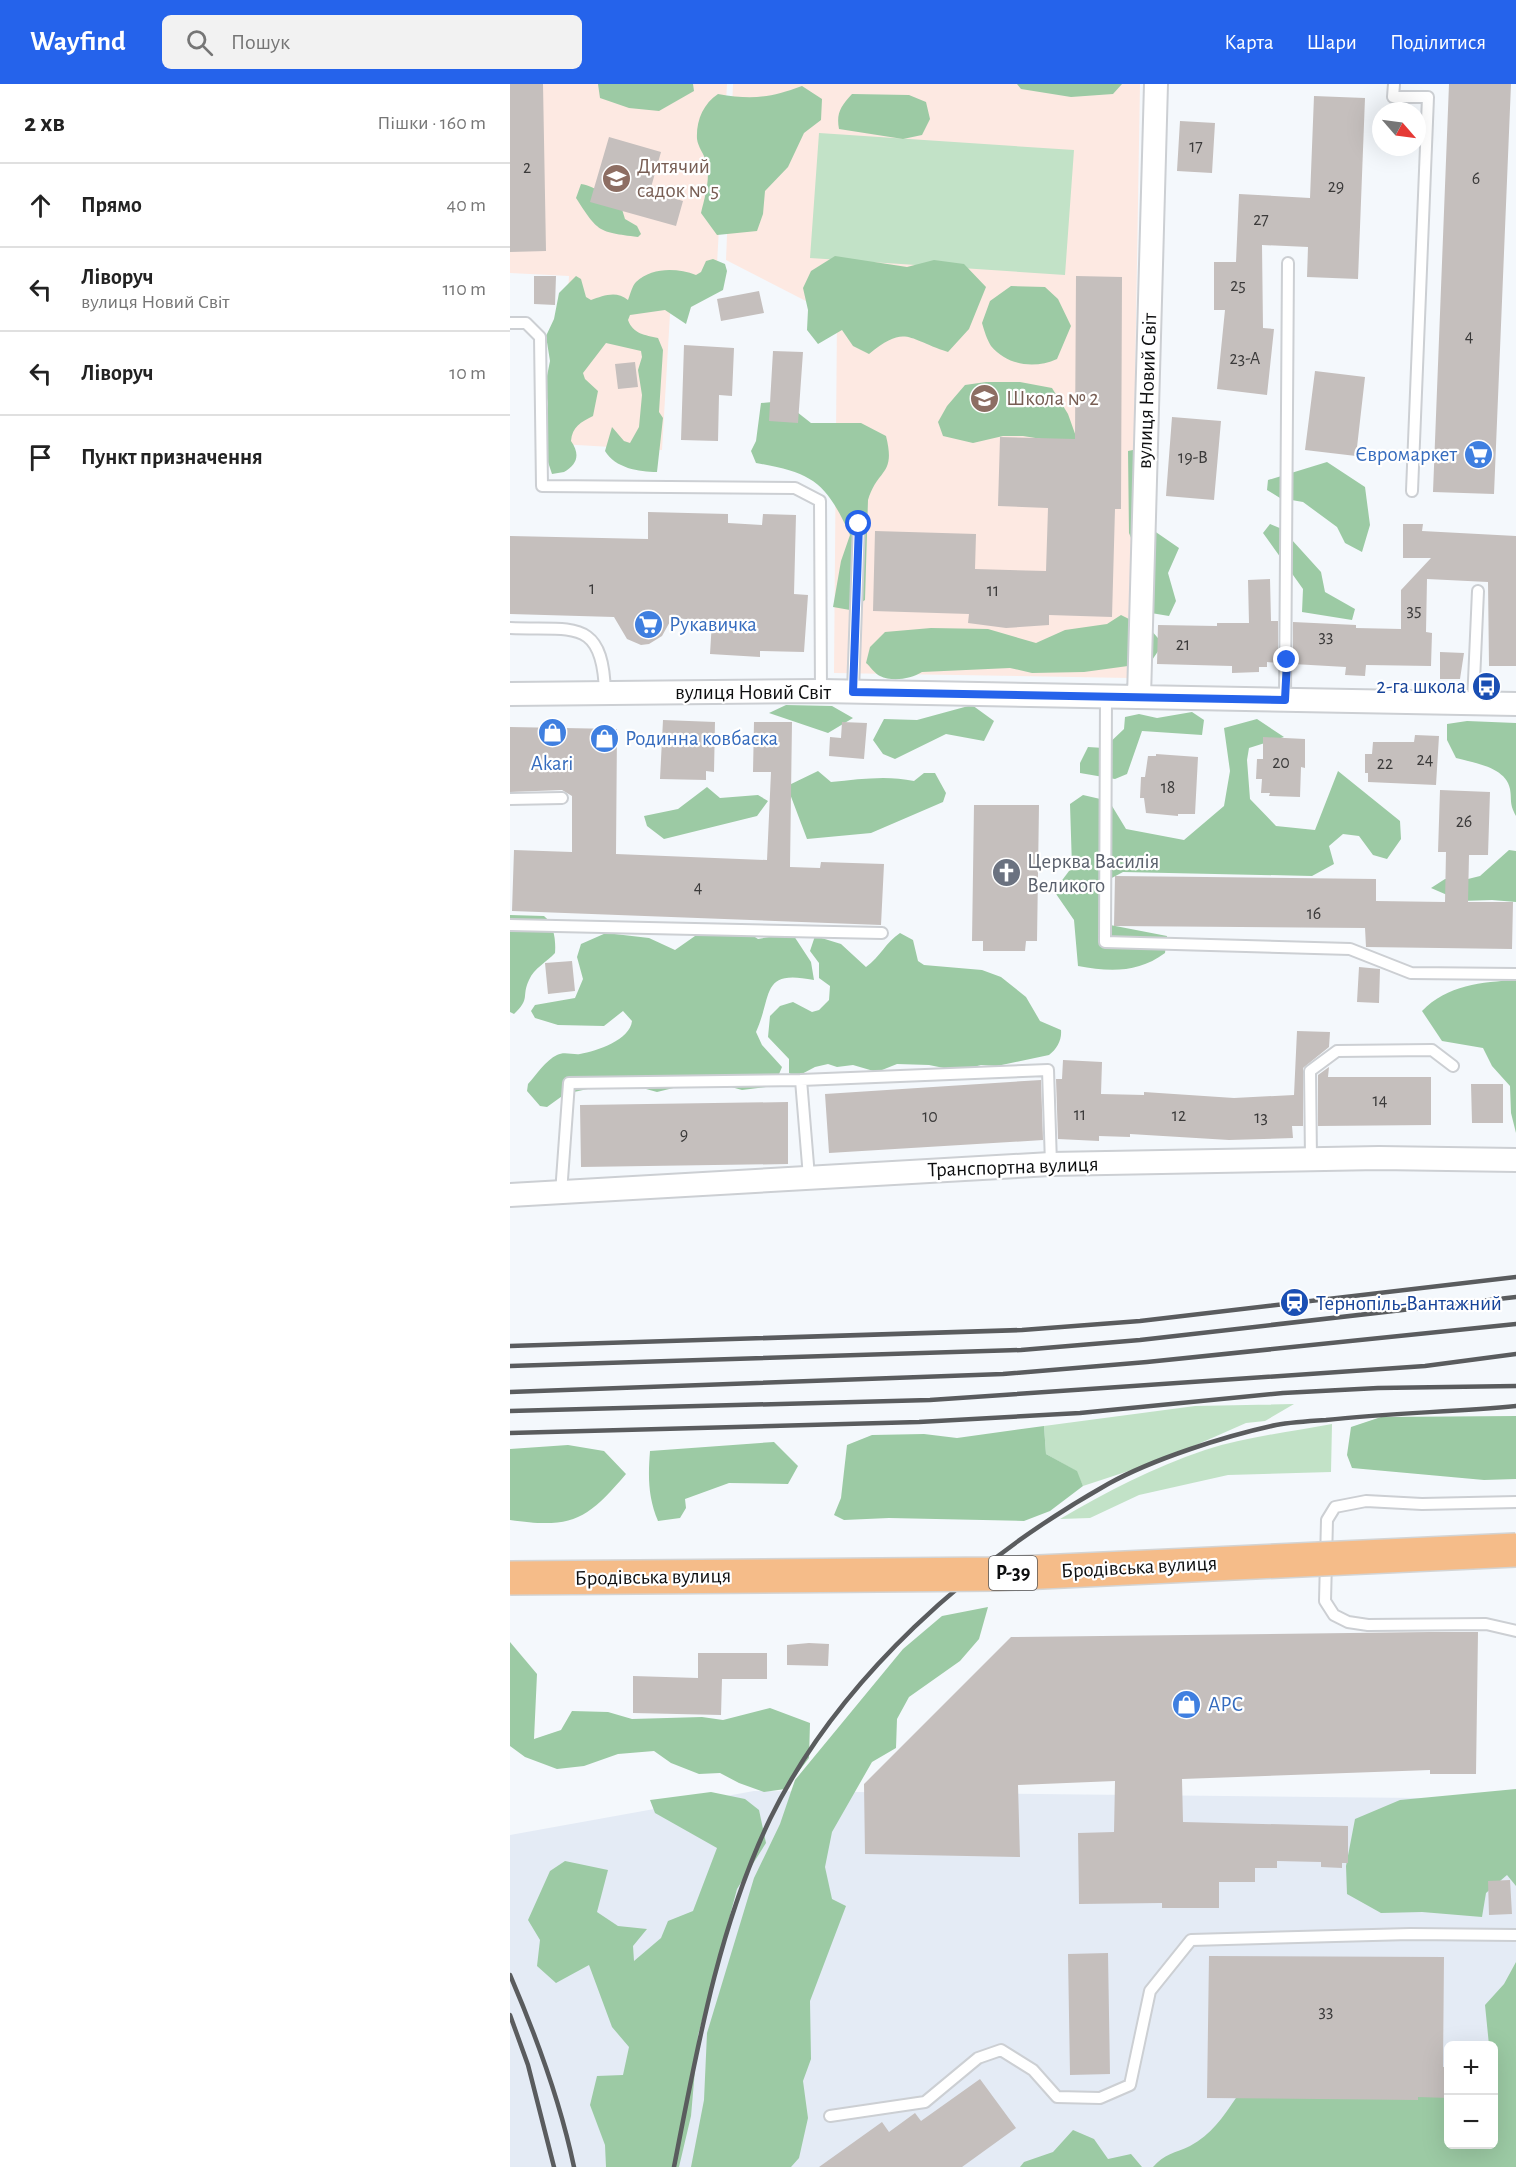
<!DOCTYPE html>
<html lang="uk">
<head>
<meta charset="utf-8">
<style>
  body { margin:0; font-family:"Alegreya Sans",sans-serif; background:#f2f2f2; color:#222 }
  .controls { position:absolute; right:18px; bottom:18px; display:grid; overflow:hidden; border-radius:9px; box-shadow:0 6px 24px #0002 }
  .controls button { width:54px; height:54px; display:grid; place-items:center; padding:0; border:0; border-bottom:2px solid #e0e0e0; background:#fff; color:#222; font:30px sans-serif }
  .compass { position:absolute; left:862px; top:18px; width:54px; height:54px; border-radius:50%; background:#fff; box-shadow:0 6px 24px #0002; rotate:118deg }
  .stop { position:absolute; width:18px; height:18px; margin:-14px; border:4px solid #2563eb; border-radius:50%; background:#fff }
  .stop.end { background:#2563eb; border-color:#fff; box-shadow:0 2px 6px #0008 }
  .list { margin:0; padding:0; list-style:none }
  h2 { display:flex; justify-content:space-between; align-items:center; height:78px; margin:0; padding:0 24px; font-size:26px }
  h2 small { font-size:20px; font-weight:400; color:#767676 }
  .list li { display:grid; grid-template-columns:39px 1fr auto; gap:18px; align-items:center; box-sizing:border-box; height:84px; padding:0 24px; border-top:2px solid #e0e0e0 }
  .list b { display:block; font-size:22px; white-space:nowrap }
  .list p { margin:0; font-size:20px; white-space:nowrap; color:#767676 }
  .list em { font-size:20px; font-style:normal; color:#767676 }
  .icon { flex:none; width:33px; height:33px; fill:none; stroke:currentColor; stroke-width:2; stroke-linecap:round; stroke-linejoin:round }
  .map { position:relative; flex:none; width:1006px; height:2083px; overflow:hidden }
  header { display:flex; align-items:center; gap:36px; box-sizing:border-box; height:84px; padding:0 30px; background:#2563eb; color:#fff }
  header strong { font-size:28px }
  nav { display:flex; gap:33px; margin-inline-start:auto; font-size:21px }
  .search { width:420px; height:54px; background:#f2f2f2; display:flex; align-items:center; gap:15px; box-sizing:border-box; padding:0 21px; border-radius:9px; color:#767676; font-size:22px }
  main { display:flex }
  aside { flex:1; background:#fff }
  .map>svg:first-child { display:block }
</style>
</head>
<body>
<header>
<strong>Wayfind</strong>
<div class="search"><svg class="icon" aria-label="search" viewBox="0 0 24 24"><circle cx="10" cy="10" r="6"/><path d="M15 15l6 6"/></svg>Пошук</div>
<nav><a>Карта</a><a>Шари</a><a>Поділитися</a></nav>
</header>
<main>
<aside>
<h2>2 хв<small>Пішки · 160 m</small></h2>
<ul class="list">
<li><svg class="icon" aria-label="ahead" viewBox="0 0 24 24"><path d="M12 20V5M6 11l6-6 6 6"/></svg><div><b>Прямо</b></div><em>40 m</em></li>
<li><svg class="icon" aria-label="left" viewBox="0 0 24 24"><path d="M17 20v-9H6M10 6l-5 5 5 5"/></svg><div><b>Ліворуч</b><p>вулиця Новий Світ</p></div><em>110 m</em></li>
<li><svg class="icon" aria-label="left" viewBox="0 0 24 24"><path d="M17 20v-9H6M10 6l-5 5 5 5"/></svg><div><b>Ліворуч</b></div><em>10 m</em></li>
<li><svg class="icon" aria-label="arrive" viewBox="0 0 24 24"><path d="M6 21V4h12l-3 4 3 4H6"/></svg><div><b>Пункт призначення</b></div></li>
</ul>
</aside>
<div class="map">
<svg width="1006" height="2083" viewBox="0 0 1006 2083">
  <rect width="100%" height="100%" fill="#f4f8fc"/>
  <path fill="#e4ebf5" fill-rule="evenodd" d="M244 1707 1006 1715V2083H0V1751ZM938 1962H984V2060H938Z"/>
  <path fill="#fde9e2" d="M0 0H217L206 198 162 196 152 366 50 360 59 192 0 189Z
    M223 0H630L620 594 324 589 327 233 216 176Z"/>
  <path fill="#c2e2c7" d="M309 49 564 66 555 191 300 174Z
    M784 1320 755 1337 736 1339 652 1376 573 1402 566 1387 536 1370 534 1342 685 1322Z
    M822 1340 821 1388 718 1391 629 1411 580 1434 550 1435C596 1408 644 1383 695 1366 736 1353 779 1348 822 1340Z"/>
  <path fill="#9ccaa4" d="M88 0H183L184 7 149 27 119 24 90 14Z
    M507 0H612L603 10 561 13 511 5Z
    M292 2 312 15 311 36 294 49 278 83 255 107 253 130 247 147 207 151 191 129C195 112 201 94 196 77 194 70 188 63 187 55 186 37 193 20 208 10 242 16 259 14 292 2Z
    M342 10 399 11 416 18 420 35 412 51 393 55 329 45C326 29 331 22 342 10Z
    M71 100C87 102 96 115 111 122L115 135 127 142 131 150 128 153C88 148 88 148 66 114Z
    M325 172 397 183 424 176 454 180 476 203 459 245 438 268C397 255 396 240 359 270L343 262 332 246 308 260 297 246 298 226 293 204 301 187Z
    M203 175 215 180 217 187 213 206 181 223 176 240 155 226 120 231 118 236C123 250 135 251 148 254L153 266 149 328 153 334 147 388C129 388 105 384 95 367L102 343 114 357 120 359 129 343 132 311 128 286 132 273 131 267 96 259 73 289 75 295 88 307 83 332C71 338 62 343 61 357 70 370 68 380 54 388L42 390 38 378 31 368 35 351 38 320 35 302 40 277 36 252 44 235 49 209 66 192 71 195 76 213 81 216C93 212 106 206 118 216 120 211 122 202 126 198 142 183 167 184 186 191L191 188 196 177Z
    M501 202 535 203 548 215 561 242 547 275C525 285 498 282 481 262 477 256 474 246 472 239L480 217Z
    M476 298H510L542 304 558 330 569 361 513 352H493L463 359 433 352 428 338 437 322 455 301Z
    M273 317 301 339H351L376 352C386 392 368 384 358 416L355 516 340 526 323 523 331 477 340 451C316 398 303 389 246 379L241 367 246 357 251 319Z
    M638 363 640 444 669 464 658 489 666 517 659 532 641 529 637 493 619 449 618 367Z
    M817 378 855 403 860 441 852 468 835 459 827 443 793 418 770 414 757 406 758 396Z
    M760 440 772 445 811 488 815 508 845 525 842 536 792 528 793 505 753 449Z
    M611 531 641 546 653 560 640 579 574 588 522 589 500 584 412 588C401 595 382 598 370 592 365 590 360 582 356 579L360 563 375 548 421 544 478 545 526 559 555 546 597 540Z
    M276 621 322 622 343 634 318 649 259 629Z
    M462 621 484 637 474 657 436 650 385 675 373 670 363 656 374 635 407 636Z
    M682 628 694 636 692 651 632 647 617 690 605 695 570 689V679L578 663 594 664 614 645 615 633 629 630 647 634Z
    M747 635 774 653 739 664 737 676 740 715 766 742 805 746 828 687 890 737 891 755 877 775 863 771 849 752 833 750 819 762 824 780 802 792 613 788 598 796 595 840 657 852 655 869C628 889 600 888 568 882L564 836 544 807 562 783 560 720 573 711 599 717 616 745 674 756 714 722 720 687 714 644Z
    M957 637 1006 639V732C999 719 1002 717 1000 705 996 683 964 679 946 674L937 656V640Z
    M308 687 321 698C350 695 377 691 404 697L414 689H425L436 709 433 718 361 749 297 755 277 702Z
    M197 703 210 714 248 711 258 717 247 732 154 755 137 742 134 732 168 725Z
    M999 766 1006 767V818L982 816 951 817 921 804 935 795 954 796 970 792Z
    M0 831 34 832C44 840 46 856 45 869 37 878 24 884 19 896 11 913 21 914 4 930L0 928Z
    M208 844H231L248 855 282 849 301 878 304 896C250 885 263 910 246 948L252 961 272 983 264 1002 232 1006 196 996 147 1008 125 1002H91L55 1010 37 1023 30 1022 17 1007 18 1000C26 991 36 976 47 971 54 967 63 971 70 970 87 967 120 956 122 937L113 927 94 942 48 941 25 934 21 927 25 921 65 914 73 895 67 873 71 860 96 849 139 854 165 866 185 852Z
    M390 849 403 856 408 877 414 881 472 886 491 893 516 913 530 937 551 946C552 956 547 965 539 971L487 982 471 981 449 987 419 981 387 980 367 988 343 981 327 983 318 980 305 983 286 993 279 989V975L258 953 260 932 270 922 283 918 302 928 309 926 319 916 320 902 309 894V879L300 867 305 852 331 860 356 883C370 873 376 858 390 849Z
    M1006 896V1049L1001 1029 1000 1002 982 982 973 964 932 957 912 927C937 901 972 898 1006 896Z
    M1006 1332V1395L974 1396 842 1384 837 1371 841 1343 871 1333Z
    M534 1342 536 1370 567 1387 573 1402 540 1427 514 1437 379 1434 334 1436 324 1431 331 1414 337 1361 362 1351 414 1350 447 1354Z
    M264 1358 288 1382 278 1400 219 1399 175 1415 176 1424 170 1434 148 1437C138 1413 138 1393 140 1367Z
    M58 1361 94 1367 116 1390C77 1436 62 1445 0 1436V1365Z
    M478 1523 469 1555 450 1577 399 1613 387 1635 386 1664 362 1678 322 1748 315 1783 322 1815 336 1822 300 1917 301 1975 293 1997 298 2034 289 2074 281 2083H181L194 2016 197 1949 244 1794 270 1740 285 1696 393 1565 432 1532Z
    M0 1558 27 1590 24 1655 51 1646 62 1627 98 1628 122 1635 192 1633 213 1636 260 1624 300 1639 299 1674 275 1705 254 1708 229 1699 210 1689 189 1690 161 1679 144 1667 108 1670 74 1682 47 1685 15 1673 0 1662Z
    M1006 1705V1802L997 1791 976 1809 972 1833 912 1828 871 1829 837 1810 836 1782 845 1735 890 1716Z
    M201 1708 235 1715 249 1726 256 1759 227 1805 196 1922 188 1951 181 2032 169 2083H96L95 2061 80 2021 87 1992 113 1991 119 1963 102 1943 79 1881 46 1899 27 1882 30 1856 18 1836 40 1787 55 1777 98 1786 87 1828 108 1842 137 1845 123 1862 124 1877 151 1854 158 1837 183 1827 207 1764 145 1729 140 1716Z
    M1006 1878V2083H643C654 2070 665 2069 680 2062 701 2051 713 2033 726 2014L938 2006V2060H984V1962L979 1961 975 1921 994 1900Z
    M563 2046 584 2055 598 2075 621 2070 632 2083H510L514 2078 543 2068Z"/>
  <path fill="#c5bfbd" d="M0 0H33L36 167 0 168Z
    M939 0H1001L984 410 923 408Z
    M804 12 855 14 848 195 797 193 798 163 752 161 753 244 764 245 757 311 707 305 715 226H704V178H726L729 110 800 114Z
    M670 37 705 39 702 89 667 87Z
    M99 53 151 68 140 107 173 117 166 142 80 118Z
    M24 192H46L45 221 24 220Z
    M566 192 612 193 611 425H605L602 533 539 531V541L496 544 458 539 459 530 363 527 365 447 466 450 465 485 536 487 538 424 488 422 490 353 565 355Z
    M249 207 254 229 211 237 207 215Z
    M174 261 224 264 222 312 209 311 208 357 171 356Z
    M263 267 293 268 288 339 259 337Z
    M125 278 128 303 108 305 105 280Z
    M805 287 855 293 846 372 795 366Z
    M662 333 711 337 704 416 656 412Z
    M138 428 218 430V439L252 441 253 430 286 431 284 510 298 511 294 568 250 567V573L200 570 202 537 162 534 152 552 139 560 131 561 117 555 104 533 0 530V452L138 455Z
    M893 440H913L912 447 1006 452V582H979L978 498 917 495 916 548 922 549 921 582 856 581 855 592 835 591 836 583 783 580V538L846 541V544L891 545V506L921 474H893Z
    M760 495 761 537H768V579L757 578V583H749V588L722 589V582L647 580 648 541 707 542V539H739L738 496Z
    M930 568 954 569 950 595H930Z
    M153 636 205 638 204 688 196 687V696L150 695Z
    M244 638H282L280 783 310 784 311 778 374 780 371 841 2 827 4 766 62 768V712L52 706 0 708V643L107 645 106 770 257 776 261 688H243Z
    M332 638 357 639 354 675 319 672 320 653 331 654Z
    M905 651 929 652 926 701 858 698V689H855V670H862L863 658H904Z
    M753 653 795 655V684L791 683 790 713 759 712 760 709H751L752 695H746L747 675H753Z
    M646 670 688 673 685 730H668V732L636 729 634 714H630L631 693H635L638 672H646Z
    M930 706 980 708 978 771H959L958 818H1003L1002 865 856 863 855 844 604 842 605 792 866 795V817L935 818 936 768H928Z
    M464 721H529L527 857H516L515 867H473V857H462Z
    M62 877 65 907 38 910 35 879Z
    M849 883 870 885 869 919 847 918Z
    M787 947 820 948 819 963 793 984V1042H782L783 1054 719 1056 620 1050V1053L589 1052V1057L548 1055 546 995H552L553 976 592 978 591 1010 634 1011V1008L724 1014 784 1011Z
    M819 983 818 993H921V1041L808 1042V991Z
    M531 996 533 1056 319 1069 315 1010Z
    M961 1000H993V1039H962Z
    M278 1018V1080L71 1083 70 1021Z
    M920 1548H968L966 1690H920V1686L672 1695 673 1738 838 1742V1779H832V1784L811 1783V1778L767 1777V1784H745V1798H709V1824H652V1819L569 1820 568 1749 604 1748 605 1697 508 1701 510 1773 355 1770 354 1700 501 1553Z
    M299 1559 319 1560 318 1582 277 1581V1561Z
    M188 1569H257V1595H212L211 1631 123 1629V1592L188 1594Z
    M1000 1796 1002 1830 979 1831 978 1797Z
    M598 1869 600 1990 560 1991 558 1870Z
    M699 1872 934 1873 933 1983H939V2014L908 2013V2016L697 2014Z
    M470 1995 506 2044 452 2083H309L372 2038 379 2048 405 2029 411 2037Z"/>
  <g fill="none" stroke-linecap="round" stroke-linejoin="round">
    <defs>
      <path id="service" d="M884 0 883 13H918L902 407
        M0 239H16L30 253 32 402 285 404 310 417 311 607
        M0 544C62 547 93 532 95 609
        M343 607 349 440
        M596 613 595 858 840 865 901 889 1006 890
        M775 616 778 179
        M963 619 968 507
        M0 715 52 714
        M0 841 372 849
        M801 1075 800 987 827 967 922 966 943 982
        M299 1093 291 996 538 986 541 1080
        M51 1109 59 999 291 996
        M1006 1418 912 1420 856 1417 825 1423 817 1436 815 1517 824 1531 838 1538 858 1541 976 1540 1006 1547
        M320 2032 415 2018 468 1974 491 1966 523 1986 547 2013 590 2014 620 2001 640 1907 681 1856 900 1850 1006 1851"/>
      <path id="minor" d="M0 610 311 607 1006 620
        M629 613 646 0
        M0 1111 541 1080 869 1074 1006 1076"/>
    </defs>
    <use href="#service" stroke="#cccfd3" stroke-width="14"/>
    <use href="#minor" stroke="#cccfd3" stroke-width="26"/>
    <use href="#service" stroke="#fff" stroke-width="10"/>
    <use href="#minor" stroke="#fff" stroke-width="22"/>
    <path stroke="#5a5c5e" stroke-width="4.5" d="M0 1262 512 1246 630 1237 1006 1193
      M0 1282 511 1266 630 1256 1006 1213
      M0 1308 493 1290 637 1278 1006 1240
      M0 1327 420 1316 915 1282 1006 1270
      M0 1349 409 1338 570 1329 773 1309 868 1304 1006 1302
      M0 1891C27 1954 50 2016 64 2083
      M0 1931 18 1981 44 2083
      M164 2083C187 1965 208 1844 260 1735 329 1594 463 1476 598 1400 643 1375 715 1352 766 1341 782 1338 799 1337 816 1336 879 1329 943 1328 1006 1322"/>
    <defs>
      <path id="primary-bridge" d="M0 1494 487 1490 1006 1466"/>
    </defs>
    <use href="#primary-bridge" stroke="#d3d4d4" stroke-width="36" stroke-linecap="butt"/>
    <use href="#primary-bridge" stroke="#f5bc89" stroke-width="33"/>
  </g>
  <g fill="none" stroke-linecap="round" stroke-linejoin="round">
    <path stroke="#2563eb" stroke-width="8" d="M349 440 343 608 775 616 777 576"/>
  </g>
  <defs>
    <symbol id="school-disc" viewBox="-11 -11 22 22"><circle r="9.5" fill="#8d6e63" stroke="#fff"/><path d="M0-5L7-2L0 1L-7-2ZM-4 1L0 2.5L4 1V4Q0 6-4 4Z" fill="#fff"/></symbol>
    <symbol id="supermarket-disc" viewBox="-11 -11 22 22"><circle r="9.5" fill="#3f7fe0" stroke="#fff"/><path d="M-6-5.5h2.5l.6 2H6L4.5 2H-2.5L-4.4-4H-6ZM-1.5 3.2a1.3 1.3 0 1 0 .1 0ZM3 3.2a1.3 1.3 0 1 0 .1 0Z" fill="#fff"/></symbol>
    <symbol id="bus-disc" viewBox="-11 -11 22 22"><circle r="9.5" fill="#1a4fb4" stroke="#fff"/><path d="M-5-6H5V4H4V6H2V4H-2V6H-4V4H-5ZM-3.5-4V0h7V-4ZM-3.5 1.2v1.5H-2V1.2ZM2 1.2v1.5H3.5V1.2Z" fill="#fff"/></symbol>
    <symbol id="shop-disc" viewBox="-11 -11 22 22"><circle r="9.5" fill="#3f7fe0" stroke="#fff"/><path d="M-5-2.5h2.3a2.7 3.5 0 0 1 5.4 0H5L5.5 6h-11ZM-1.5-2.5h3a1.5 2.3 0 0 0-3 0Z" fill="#fff"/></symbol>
    <symbol id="church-disc" viewBox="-11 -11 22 22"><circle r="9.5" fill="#6b7280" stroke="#fff"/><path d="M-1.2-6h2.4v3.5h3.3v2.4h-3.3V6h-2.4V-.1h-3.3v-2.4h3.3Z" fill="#fff"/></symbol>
    <symbol id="station-disc" viewBox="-11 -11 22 22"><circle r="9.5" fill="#1a4fb4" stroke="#fff"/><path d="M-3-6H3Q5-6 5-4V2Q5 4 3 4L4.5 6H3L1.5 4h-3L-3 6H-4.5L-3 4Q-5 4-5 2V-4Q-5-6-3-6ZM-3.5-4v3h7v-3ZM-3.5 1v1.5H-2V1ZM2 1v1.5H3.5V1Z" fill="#fff"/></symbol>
  </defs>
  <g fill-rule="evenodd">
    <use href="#school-disc" x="90" y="78" width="33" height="33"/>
    <use href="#school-disc" x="458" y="298" width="33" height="33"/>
    <use href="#supermarket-disc" x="952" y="354" width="33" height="33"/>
    <use href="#supermarket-disc" x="122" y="524" width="33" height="33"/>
    <use href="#bus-disc" x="960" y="586" width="33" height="33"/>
    <use href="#shop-disc" x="26" y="632" width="33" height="33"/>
    <use href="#shop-disc" x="78" y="638" width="33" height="33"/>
    <use href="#church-disc" x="480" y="772" width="33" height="33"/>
    <use href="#station-disc" x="768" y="1202" width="33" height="33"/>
    <use href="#shop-disc" x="660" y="1604" width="33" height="33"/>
  </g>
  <g text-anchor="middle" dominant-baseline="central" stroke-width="4.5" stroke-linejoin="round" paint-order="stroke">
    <g font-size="18" fill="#3b3a3a">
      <text x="686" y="63">17</text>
      <text x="17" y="84">2</text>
      <text x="966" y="95">6</text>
      <text x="826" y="103">29</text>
      <text x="751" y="136">27</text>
      <text x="728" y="202">25</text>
      <text x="959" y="253">4</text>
      <text x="735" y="275">23-А</text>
      <text x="683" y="374">19-В</text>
      <text x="82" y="505">1</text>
      <text x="483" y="507">11</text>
      <text x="904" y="527">35</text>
      <text x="816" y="553">33</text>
      <text x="673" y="561">21</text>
      <text x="915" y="676">24</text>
      <text x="771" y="679">20</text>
      <text x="875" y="680">22</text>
      <text x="658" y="704">18</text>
      <text x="954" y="738">26</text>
      <text x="188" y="804">4</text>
      <text x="804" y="830">16</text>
      <text x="870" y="1017">14</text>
      <text x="570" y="1031">11</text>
      <text x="669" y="1032">12</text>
      <text x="420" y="1033">10</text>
      <text x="751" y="1034">13</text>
      <text x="174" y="1051">9</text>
      <text x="816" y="1928">33</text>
    </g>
    <rect fill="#fff" stroke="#565657" stroke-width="1.5" x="479" y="1472" width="48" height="34" rx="4.5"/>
    <g font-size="20" font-weight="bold" fill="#0d0e0f">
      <text x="503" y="1489">Р-39</text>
    </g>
    <g font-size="21" fill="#785e54" stroke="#fff" text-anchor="start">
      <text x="127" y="82">Дитячий<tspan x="127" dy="24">садок № 5</tspan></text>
      <text x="496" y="314">Школа № 2</text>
    </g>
    <g font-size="21" fill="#0d0e0f" stroke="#fff">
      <text transform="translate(637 307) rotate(-88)">вулиця Новий Світ</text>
      <text x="243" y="608">вулиця Новий Світ</text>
      <text transform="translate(503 1083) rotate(-2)">Транспортна вулиця</text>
      <text transform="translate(629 1483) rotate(-3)">Бродівська вулиця</text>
      <text transform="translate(143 1493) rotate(-1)">Бродівська вулиця</text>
    </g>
    <g font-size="21" fill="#366cbe" stroke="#fff" text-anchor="start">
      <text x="947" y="370" text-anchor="end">Євромаркет</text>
      <text x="159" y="540">Рукавичка</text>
      <text x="115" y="654">Родинна ковбаска</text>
      <text x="42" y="679" text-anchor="middle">Akari</text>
      <text x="698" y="1620">АРС</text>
    </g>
    <g font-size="21" fill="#164399" stroke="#fff" text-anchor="end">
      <text x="956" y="602">2-га школа</text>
      <text x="806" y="1219" text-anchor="start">Тернопіль-Вантажний</text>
    </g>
    <g font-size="21" fill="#5b616d" stroke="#fff" text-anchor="start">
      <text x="517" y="777">Церква Василія<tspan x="517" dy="24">Великого</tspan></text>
    </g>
  </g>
</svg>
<div class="controls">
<button>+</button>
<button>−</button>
</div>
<svg class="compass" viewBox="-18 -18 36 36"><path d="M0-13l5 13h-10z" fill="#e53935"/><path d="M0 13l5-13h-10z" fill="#767676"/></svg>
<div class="stop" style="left:349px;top:440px"></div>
<div class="stop end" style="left:777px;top:576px"></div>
</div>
</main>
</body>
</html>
